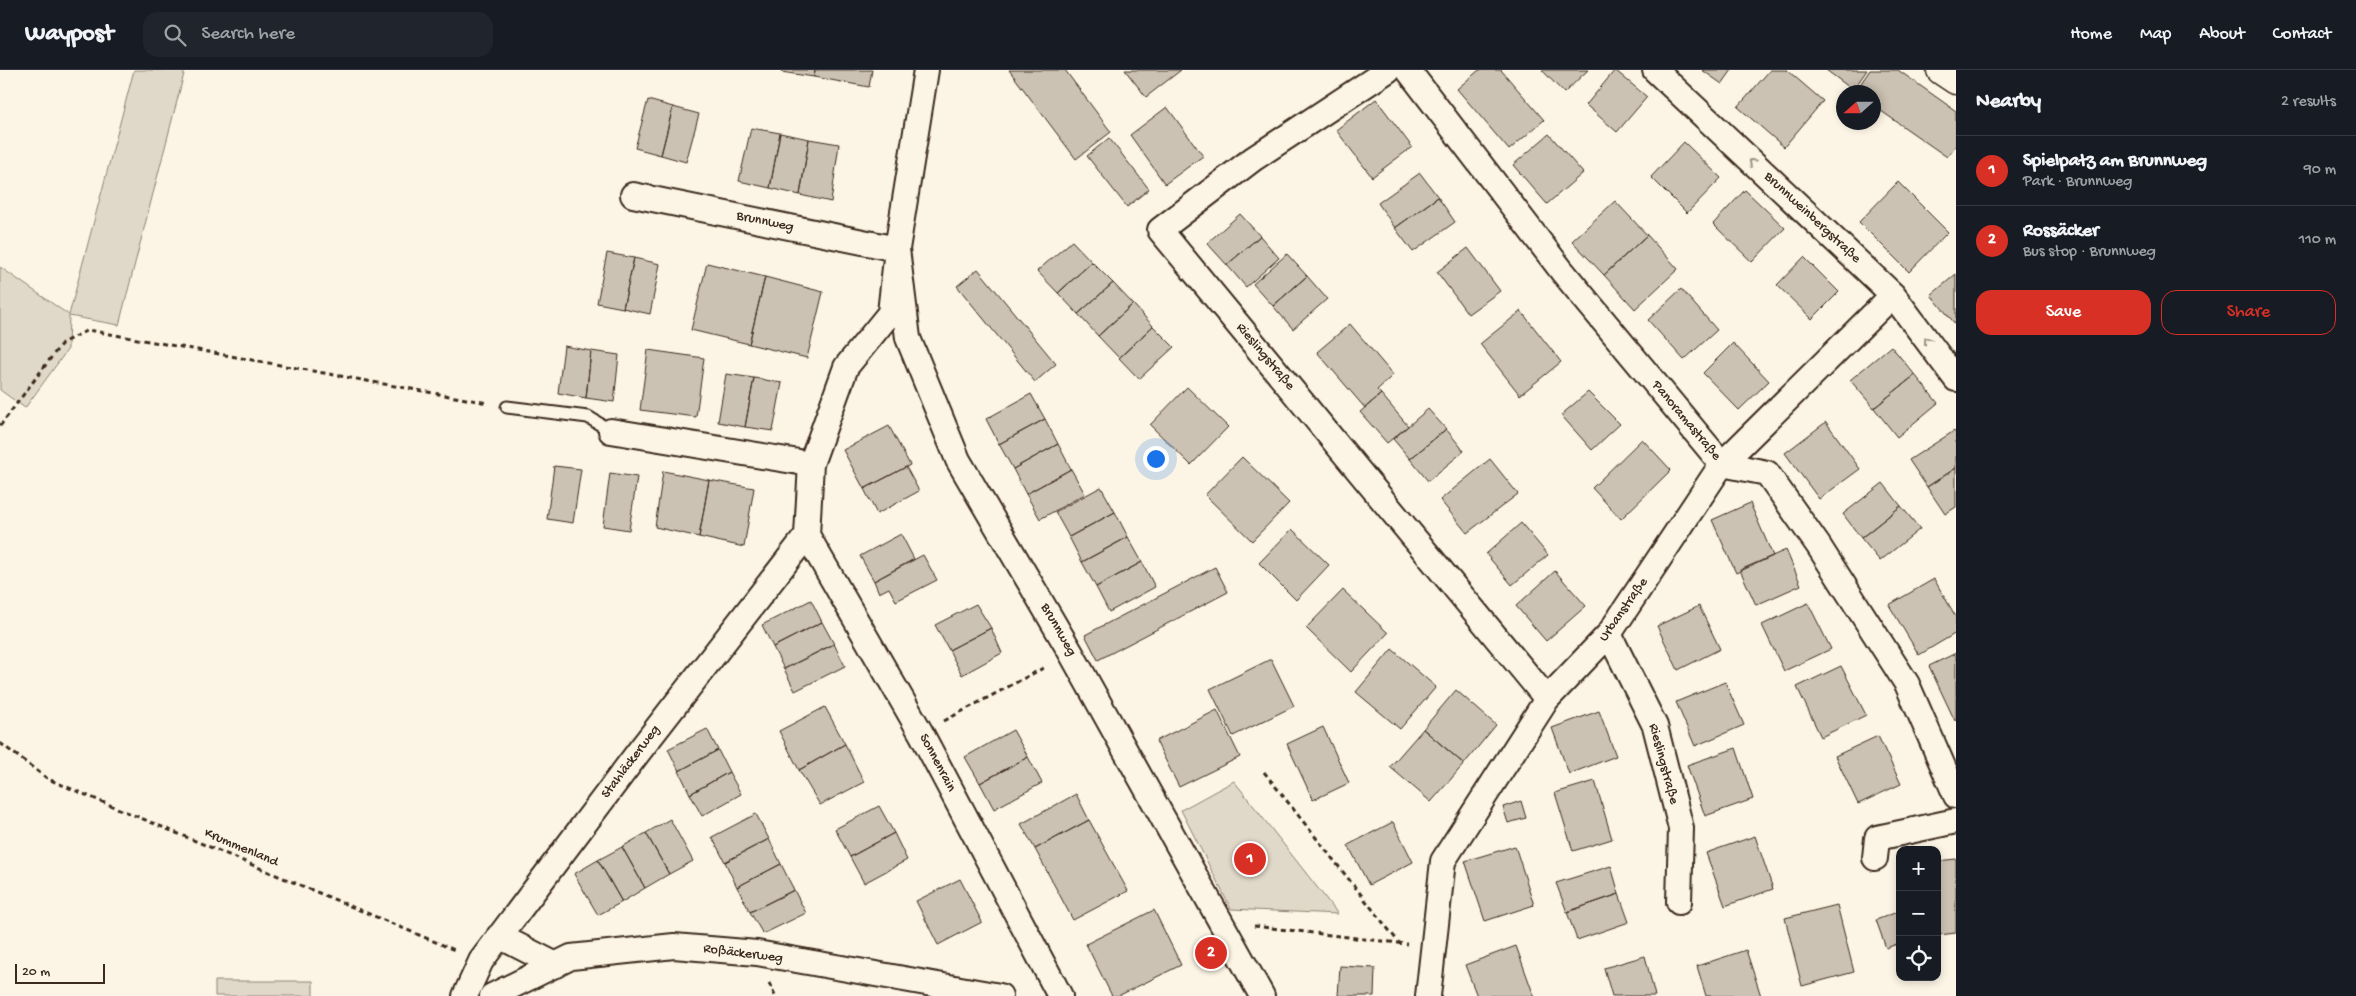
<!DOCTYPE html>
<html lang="en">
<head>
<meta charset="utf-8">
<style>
  body { margin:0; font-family:"Gochi Hand",sans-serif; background:#20242c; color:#f1f3f6 }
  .controls { position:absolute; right:15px; bottom:15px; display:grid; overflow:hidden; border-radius:10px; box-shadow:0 2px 8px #0003 }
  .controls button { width:45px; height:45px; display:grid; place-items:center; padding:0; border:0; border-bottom:1px solid #363941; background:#171b24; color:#f1f3f6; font:25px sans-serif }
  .compass { position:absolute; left:1836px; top:15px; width:45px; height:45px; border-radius:50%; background:#171b24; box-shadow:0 2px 8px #0003; rotate:249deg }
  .scale { position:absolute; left:15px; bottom:12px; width:90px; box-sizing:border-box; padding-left:5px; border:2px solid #3b2a1e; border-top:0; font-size:14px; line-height:18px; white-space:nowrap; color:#3b2a1e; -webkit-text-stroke:4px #fcf5e5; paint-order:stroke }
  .you { position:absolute; left:1155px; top:388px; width:18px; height:18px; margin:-12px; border:4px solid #fff; border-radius:50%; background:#1a73e8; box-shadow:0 0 0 8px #1a73e833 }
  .badge { display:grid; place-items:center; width:32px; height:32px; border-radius:50%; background:#d93025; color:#fff; font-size:16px; font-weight:700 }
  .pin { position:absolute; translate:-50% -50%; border:2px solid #fff; box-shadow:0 1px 5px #0006 }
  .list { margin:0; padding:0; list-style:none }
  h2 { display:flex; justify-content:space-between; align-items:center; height:65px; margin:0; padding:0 20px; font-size:21px }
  h2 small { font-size:16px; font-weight:400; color:#9ea1a6 }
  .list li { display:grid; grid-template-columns:32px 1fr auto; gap:15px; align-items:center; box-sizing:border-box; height:70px; padding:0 20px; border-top:1px solid #363941 }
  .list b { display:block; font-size:19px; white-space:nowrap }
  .list p { margin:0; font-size:16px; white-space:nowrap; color:#9ea1a6 }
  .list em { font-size:16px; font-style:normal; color:#9ea1a6 }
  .actions { display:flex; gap:10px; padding:15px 20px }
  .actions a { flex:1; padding:11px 0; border:1px solid #d93025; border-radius:15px; text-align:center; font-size:18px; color:#d93025 }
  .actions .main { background:#d93025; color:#fff }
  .icon { flex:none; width:28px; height:28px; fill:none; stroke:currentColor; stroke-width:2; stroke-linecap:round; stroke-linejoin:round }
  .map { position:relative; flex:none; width:1956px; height:926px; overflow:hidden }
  header { display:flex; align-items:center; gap:30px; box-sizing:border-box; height:70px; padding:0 25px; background:#171b24; border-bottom:1px solid #363941 }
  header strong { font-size:24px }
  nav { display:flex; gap:28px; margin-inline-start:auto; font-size:18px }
  .search { width:350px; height:45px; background:#20242c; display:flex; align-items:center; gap:12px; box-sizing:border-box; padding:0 18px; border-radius:15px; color:#9ea1a6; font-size:19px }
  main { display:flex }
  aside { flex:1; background:#171b24 }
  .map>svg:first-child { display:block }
</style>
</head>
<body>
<header>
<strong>Waypost</strong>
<div class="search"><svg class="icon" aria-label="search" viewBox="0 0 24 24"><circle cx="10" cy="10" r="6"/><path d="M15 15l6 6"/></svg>Search here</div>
<nav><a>Home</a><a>Map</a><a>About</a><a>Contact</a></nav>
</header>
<main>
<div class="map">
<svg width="1956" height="926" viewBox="0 0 1956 926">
  <rect width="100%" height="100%" fill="#fcf5e5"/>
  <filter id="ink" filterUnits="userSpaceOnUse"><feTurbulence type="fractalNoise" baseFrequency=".02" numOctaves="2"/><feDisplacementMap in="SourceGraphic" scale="10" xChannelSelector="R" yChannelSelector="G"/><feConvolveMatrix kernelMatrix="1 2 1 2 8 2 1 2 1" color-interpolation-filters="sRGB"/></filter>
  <g filter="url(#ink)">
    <path fill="#e0d8c8" stroke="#8e8173" d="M134 0H185L119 255 69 246 68 279 25 338 0 320V197L69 245Z
      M1234 711 1338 844 1231 839 1181 740Z
      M215 911H313V926H215Z"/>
    <path fill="#ccc2b3" stroke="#3b2a1e" d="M781 0H815L814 7 781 2Z
      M815 0H872L869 17 814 7Z
      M1009 0H1065L1111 62 1076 89Z
      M1125 0H1181L1146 27Z
      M1479 0H1501L1544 50 1509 80 1457 19Z
      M1542 0H1588L1564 23Z
      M1615 0 1647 27 1617 62 1586 35Z
      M1702 0H1732L1722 14Z
      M1770 0H1787L1823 31 1784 77 1738 37Z
      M1826 0H1867L1853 20Z
      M1870 0H1898L1956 41V75L1947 87 1874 36V22H1855Z
      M1376 29 1412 77 1372 107 1336 60Z
      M648 30 673 37 661 85 635 78Z
      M673 37 699 44 686 92 661 85Z
      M1167 37 1203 86 1165 114 1130 65Z
      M751 58 780 63 770 118 739 111Z
      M780 63 809 69 800 125 770 118Z
      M1549 64 1583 103 1547 134 1513 95Z
      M1109 68 1149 119 1127 137 1087 86Z
      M809 69 839 74 831 132 800 125Z
      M1684 72 1721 108 1687 143 1651 107Z
      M1420 103 1438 127 1395 158 1378 133Z
      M1898 112 1948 162 1909 202 1859 152Z
      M1745 120 1785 158 1752 192 1713 154Z
      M1438 127 1455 152 1413 182 1395 158Z
      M1615 131 1647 165 1604 205 1572 171Z
      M1240 144 1260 166 1227 195 1207 173Z
      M1647 165 1678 199 1635 239 1604 205Z
      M1260 166 1279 188 1246 217 1227 195Z
      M1072 171 1092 192 1058 223 1037 201Z
      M1468 178 1500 221 1468 244 1437 202Z
      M607 183 634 188 623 238 597 233Z
      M1287 184 1307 206 1273 236 1253 214Z
      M1804 187 1839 222 1812 249 1777 215Z
      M634 188 660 194 650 244 623 238Z
      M1092 192 1113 213 1078 244 1058 223Z
      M707 193 765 207 749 274 691 260Z
      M978 199 1056 294 1035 312 957 216Z
      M1956 204V255L1931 225Z
      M1307 206 1327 229 1293 259 1273 236Z
      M765 207 823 222 807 288 749 274Z
      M1113 213 1133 234 1098 266 1078 244Z
      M1681 219 1717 260 1684 290 1648 250Z
      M1133 234 1153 256 1119 288 1098 266Z
      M1521 241 1561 292 1520 325 1480 274Z
      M1350 254 1393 305 1377 320 1381 324 1365 338 1317 282Z
      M1153 256 1174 277 1139 309 1119 288Z
      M1733 273 1769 311 1739 340 1703 303Z
      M564 276 591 281 586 328 558 323Z
      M1891 276 1915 305 1874 338 1850 310Z
      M648 280 704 288 696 347 640 340Z
      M591 281 619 285 614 332 586 328Z
      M726 304 754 308 745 357 718 352Z
      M1915 305 1938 333 1897 367 1874 338Z
      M754 308 782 313 773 361 745 357Z
      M1187 317 1228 357 1191 395 1150 355Z
      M1588 322 1620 354 1592 380 1561 345Z
      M1031 324 1045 349 999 374 986 349Z
      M1381 324 1408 356 1387 373 1360 342Z
      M1428 339 1446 359 1410 389 1393 369Z
      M1045 349 1058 374 1013 399 999 374Z
      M1826 352 1860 399 1819 429 1785 383Z
      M889 356 910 395 864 419 843 380Z
      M1446 359 1464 381 1428 411 1410 389Z
      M1954 361 1956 364V398L1927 417 1909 390Z
      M1642 369 1671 400 1621 449 1592 418Z
      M1058 374 1071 399 1026 424 1013 399Z
      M1242 387 1289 433 1252 471 1205 425Z
      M1490 389 1518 424 1467 463 1440 430Z
      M554 396 581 399 573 453 547 449Z
      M906 397 919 421 877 444 864 419Z
      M1956 398V437L1945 444 1927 417Z
      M1071 399 1085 424 1040 449 1026 424Z
      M663 401 709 410 699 467 655 457Z
      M610 403 637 407 629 460 603 456Z
      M709 410 754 418 744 477 699 467Z
      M1883 413 1901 436 1861 468 1843 444Z
      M1101 417 1115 442 1069 467 1055 442Z
      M1750 433 1773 486 1736 503 1712 450Z
      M1901 436 1920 459 1880 491 1861 468Z
      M1115 442 1128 467 1082 492 1069 467Z
      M1521 453 1548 485 1512 515 1486 484Z
      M1292 459 1329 495 1296 530 1259 493Z
      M901 464 914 489 874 511 860 486Z
      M1128 467 1142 492 1096 517 1082 492Z
      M1786 480 1801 515 1756 535 1740 500Z
      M923 485 937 510 896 531 889 518 879 523 874 511Z
      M1142 492 1155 517 1109 542 1096 517Z
      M1215 497 1228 522 1098 590 1085 565Z
      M1555 501 1586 536 1546 571 1516 536Z
      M1934 509 1956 547V563L1919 585 1889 535Z
      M1343 520 1388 563 1351 602 1306 558Z
      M811 530 822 552 773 577 762 555Z
      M1808 533 1831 579 1784 601 1762 555Z
      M976 534 991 558 949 580 935 555Z
      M1699 536 1720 579 1678 600 1657 556Z
      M822 552 834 574 784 599 773 577Z
      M991 558 1002 583 962 605 949 580Z
      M834 574 845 596 795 621 784 599Z
      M1392 579 1436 617 1400 659 1356 622Z
      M1956 583V650L1955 651 1929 596Z
      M1271 589 1294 636 1233 666 1210 619Z
      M1841 596 1866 645 1821 667 1797 617Z
      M1725 612 1744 655 1695 676 1676 632Z
      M1456 620 1496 655 1464 694 1423 659Z
      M825 637 845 674 799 700 779 661Z
      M1217 640 1240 687 1179 717 1156 671Z
      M1599 641 1616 686 1569 704 1552 658Z
      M1323 657 1349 713 1313 730 1287 674Z
      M707 659 718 680 679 701 668 679Z
      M1423 659 1464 694 1431 732 1390 697Z
      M1013 660 1028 687 980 713 965 687Z
      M1878 666 1901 714 1858 734 1835 686Z
      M845 674 864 712 820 735 799 700Z
      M1736 678 1753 729 1705 746 1687 695Z
      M718 680 729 702 690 724 679 701Z
      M1028 687 1042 713 994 739 980 713Z
      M729 702 741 724 702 746 690 724Z
      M1595 711 1612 769 1573 781 1555 723Z
      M1076 724 1089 750 1035 779 1021 754Z
      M1521 731 1526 748 1508 753 1503 737Z
      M879 736 894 763 850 787 835 759Z
      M756 744 769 769 725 792 712 767Z
      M670 749 693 791 669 804 646 763Z
      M1089 750 1128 821 1073 850 1035 779Z
      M1393 752 1413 792 1369 815 1348 775Z
      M646 763 669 804 645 818 622 777Z
      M894 763 907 790 864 813 850 787Z
      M1755 766 1773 819 1725 836 1706 783Z
      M769 769 781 794 737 817 725 792Z
      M1515 776 1534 835 1485 851 1465 791Z
      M622 777 645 818 622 832 598 790Z
      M1956 789V863L1939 865 1937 791Z
      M598 790 622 832 598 845 574 804Z
      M781 794 794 820 750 842 737 817Z
      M1611 796 1619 824 1567 842 1556 813Z
      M960 809 982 852 938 875 916 831Z
      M794 820 806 843 763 864 750 842Z
      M1619 824 1629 852 1577 870 1567 842Z
      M1837 835 1854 902 1802 916 1785 848Z
      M1154 840 1181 895 1118 926H1112L1086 874Z
      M1900 841V873L1886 878 1876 850Z
      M1516 876 1534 926H1477L1465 895Z
      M1746 880 1761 926H1706L1697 896Z
      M1645 886 1655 926H1612L1604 898Z
      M1340 896 1375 898 1374 926H1338Z"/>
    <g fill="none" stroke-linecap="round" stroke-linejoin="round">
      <defs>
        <path id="service" d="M507 337 588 347 611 361"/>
        <path id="minor" d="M1388 0 1253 89 1160 160 1547 629
          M1408 0 1562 201 1722 394 1767 403 1818 475 1907 614 1956 726
          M1655 0 1893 225 1956 309
          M633 125 897 179
          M897 179 908 268 958 390 1071 583 1262 926
          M611 361 811 394
          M807 465 921 663 1060 926
          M807 465 811 394 846 297 890 243 897 179 926 0
          M1609 564 1655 656 1681 758 1679 832
          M1875 788 1877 768 1956 751
          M499 866 556 895
          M465 926 481 891 637 684 807 465
          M492 926 571 887 674 876 757 883 1000 926
          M1428 926 1443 791 1547 629 1609 564 1722 394 1893 225"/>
        <path id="tertiary" d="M1941 0 1956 10"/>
      </defs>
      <use href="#service" stroke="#3b2a1e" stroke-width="15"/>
      <use href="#minor" stroke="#3b2a1e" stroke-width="28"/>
      <use href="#tertiary" stroke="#3b2a1e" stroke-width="31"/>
      <path stroke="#3b2a1e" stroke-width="3" stroke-dasharray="5 4" stroke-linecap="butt" d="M0 356 62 273 88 260 488 333
        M944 651 1047 596
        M0 673 48 709 457 881
        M1264 702 1400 874
        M1254 856 1407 874
        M769 913 775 926"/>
      <use href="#service" stroke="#fcf5e5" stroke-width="11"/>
      <use href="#minor" stroke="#fcf5e5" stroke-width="24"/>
      <use href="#tertiary" stroke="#fcf5e5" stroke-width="28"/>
    </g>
    <defs><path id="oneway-chevron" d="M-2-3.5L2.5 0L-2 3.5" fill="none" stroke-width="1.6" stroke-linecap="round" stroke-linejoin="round" transform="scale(1.25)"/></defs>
    <g stroke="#9c9082">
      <use href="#oneway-chevron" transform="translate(1752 92) rotate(-138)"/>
      <use href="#oneway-chevron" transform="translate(1927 270) rotate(-127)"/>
    </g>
  </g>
  <g text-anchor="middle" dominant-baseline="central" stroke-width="5" stroke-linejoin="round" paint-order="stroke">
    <g font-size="14" fill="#3b2a1e" stroke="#fcf5e5">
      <text transform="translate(1812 148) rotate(43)">Brunnweinbergstraße</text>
      <text transform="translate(765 152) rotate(12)">Brunnweg</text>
      <text transform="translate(1265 287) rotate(50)">Rieslingstraße</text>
      <text transform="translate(1686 351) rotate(50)">Panoramastraße</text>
      <text transform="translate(1624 540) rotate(-55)">Urbanstraße</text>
      <text transform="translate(1058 560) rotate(60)">Brunnweg</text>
      <text transform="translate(631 692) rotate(-53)">Stahläckerweg</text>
      <text transform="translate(937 693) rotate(62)">Sonnenrain</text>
      <text transform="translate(1663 694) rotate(75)">Rieslingstraße</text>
      <text transform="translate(241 778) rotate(23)">Krummenland</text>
      <text transform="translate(743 884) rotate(7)">Roßäckerweg</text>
    </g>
  </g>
</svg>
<div class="controls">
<button>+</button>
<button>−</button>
<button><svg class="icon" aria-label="locate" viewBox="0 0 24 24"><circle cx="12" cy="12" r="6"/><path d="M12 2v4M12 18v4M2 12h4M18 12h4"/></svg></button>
</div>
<svg class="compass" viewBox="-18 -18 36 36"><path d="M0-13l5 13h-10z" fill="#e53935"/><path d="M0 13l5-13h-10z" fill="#9ea1a6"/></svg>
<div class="scale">20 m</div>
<div class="you"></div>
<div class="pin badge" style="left:1250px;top:789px">1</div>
<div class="pin badge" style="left:1211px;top:883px">2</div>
</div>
<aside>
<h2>Nearby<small>2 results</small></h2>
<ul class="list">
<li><span class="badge">1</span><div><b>Spielpatz am Brunnweg</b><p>Park · Brunnweg</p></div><em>90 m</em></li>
<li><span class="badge">2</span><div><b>Rossäcker</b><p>Bus stop · Brunnweg</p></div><em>110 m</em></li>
</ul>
<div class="actions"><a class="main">Save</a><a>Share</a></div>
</aside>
</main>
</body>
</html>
